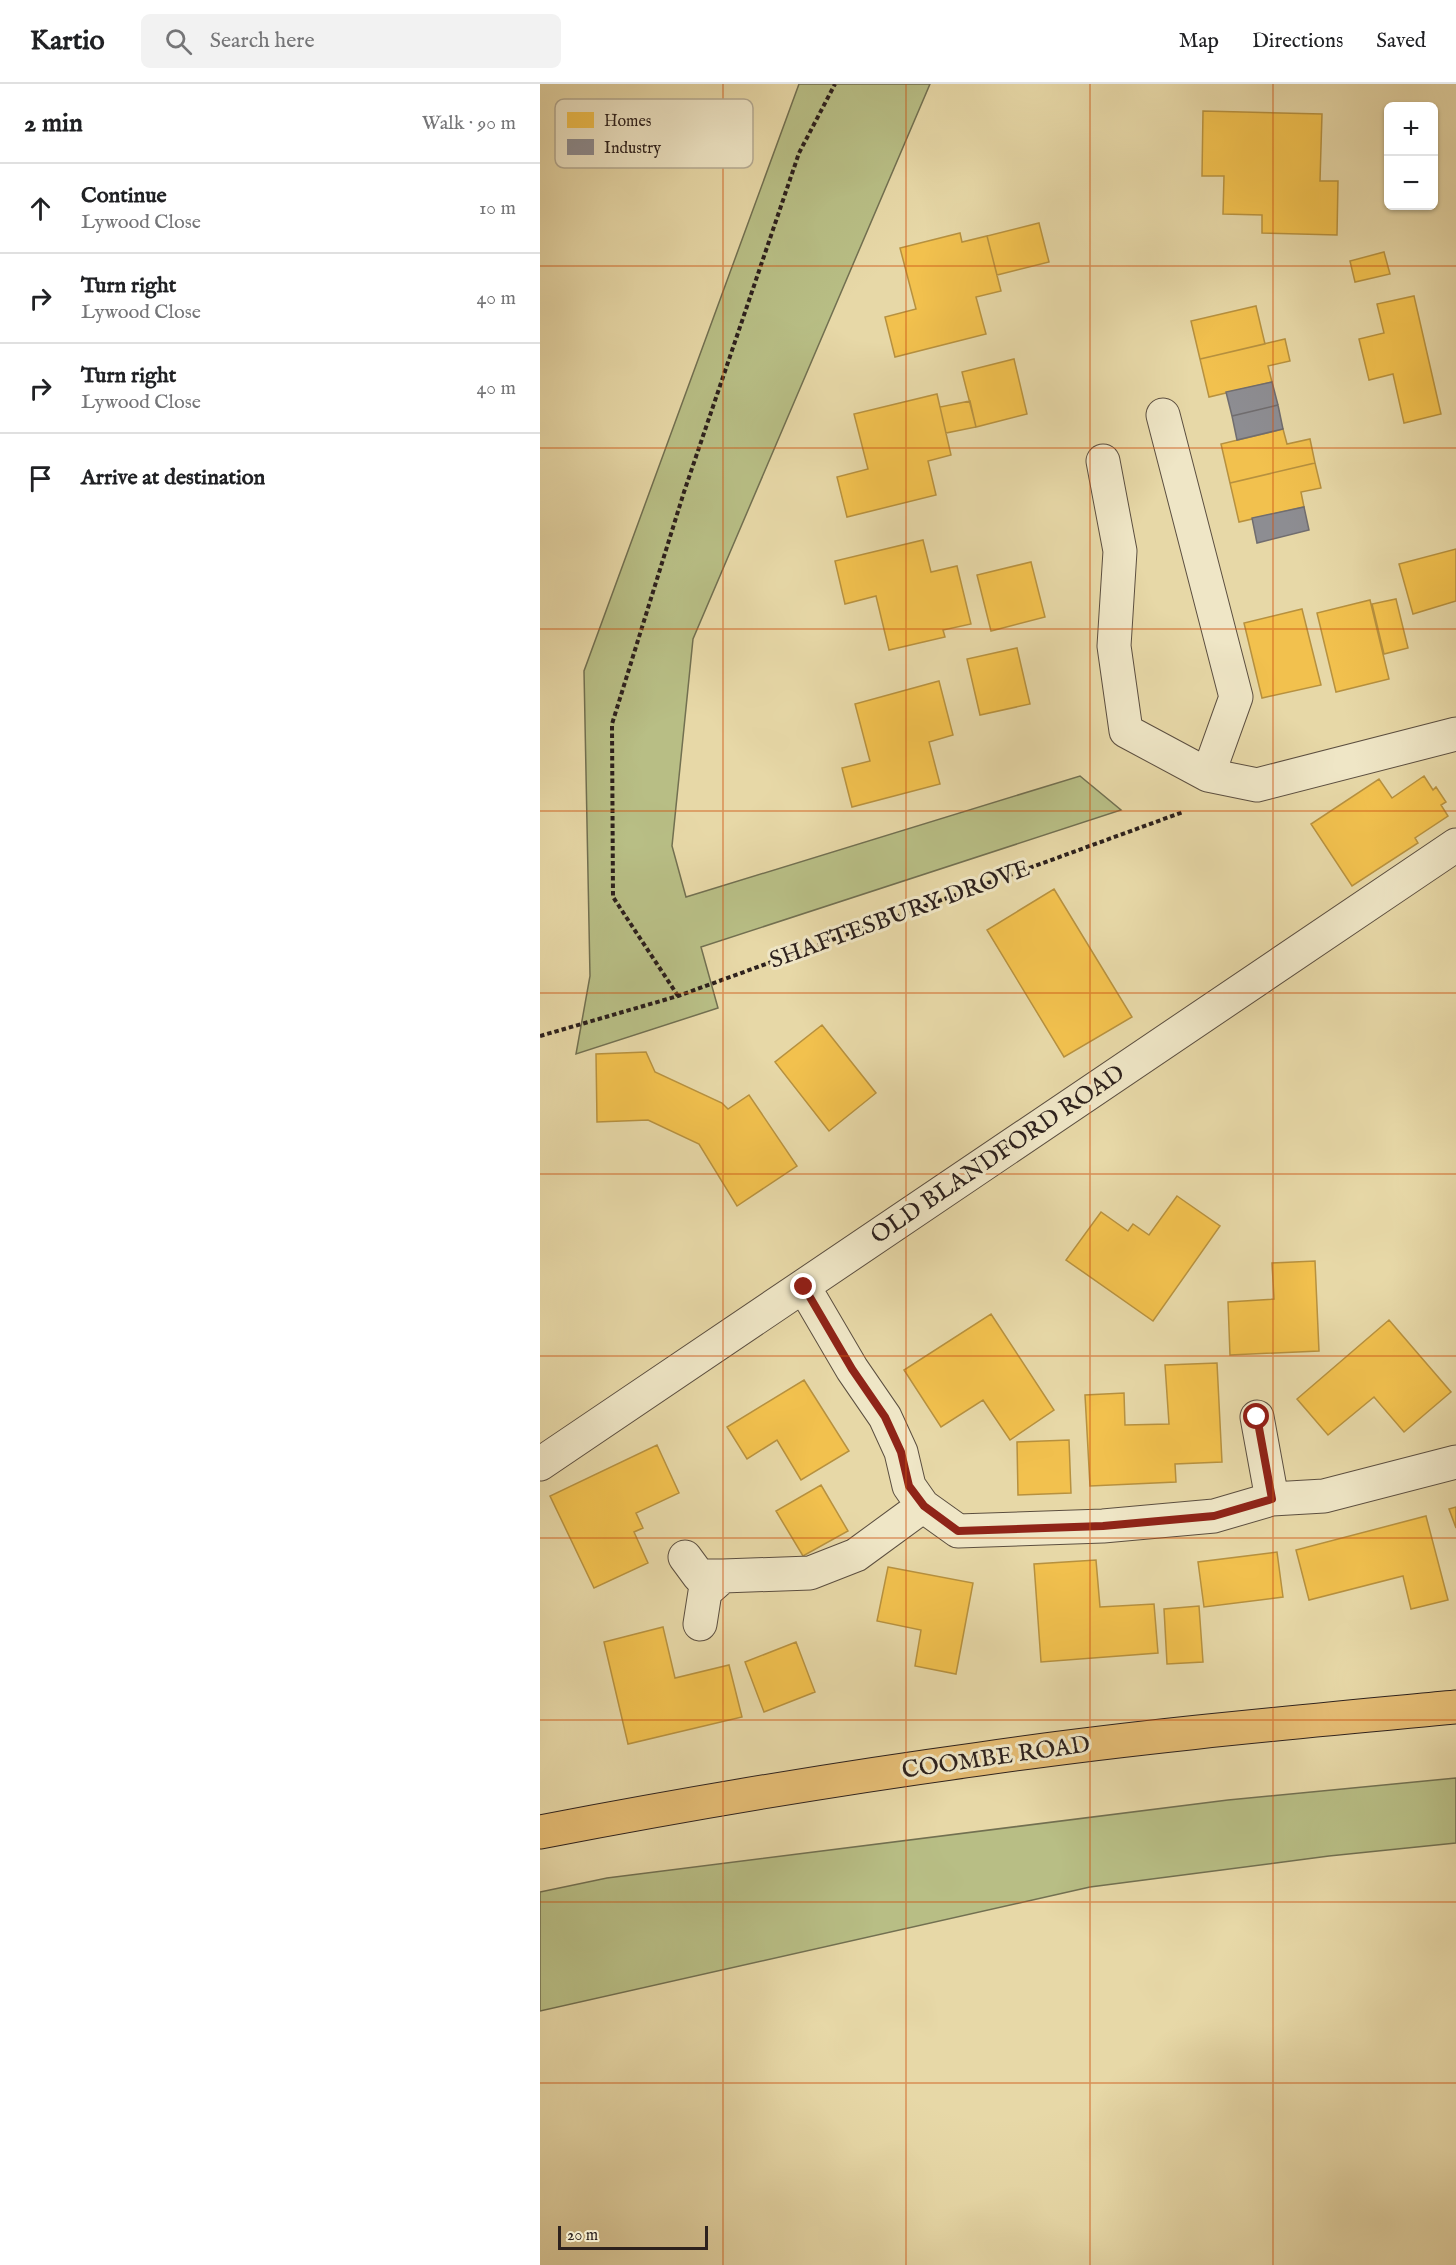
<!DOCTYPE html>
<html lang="en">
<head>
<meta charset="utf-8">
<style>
  body { margin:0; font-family:"IM FELL English",serif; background:#f2f2f2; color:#202124 }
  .controls { position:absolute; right:18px; top:18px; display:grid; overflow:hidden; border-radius:9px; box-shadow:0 2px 4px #0004 }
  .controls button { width:54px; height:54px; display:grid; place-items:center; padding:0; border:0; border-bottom:2px solid #e0e0e0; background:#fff; color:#202124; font:30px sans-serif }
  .scale { position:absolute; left:18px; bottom:15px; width:150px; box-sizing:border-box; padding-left:6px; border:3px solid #2d211d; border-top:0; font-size:16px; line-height:21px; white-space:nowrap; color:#2d211d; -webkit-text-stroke:4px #efe6c6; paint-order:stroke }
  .stop { position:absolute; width:18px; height:18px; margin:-14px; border:4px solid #8f2418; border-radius:50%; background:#fff }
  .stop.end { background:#8f2418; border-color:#fff; box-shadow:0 2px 6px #0008 }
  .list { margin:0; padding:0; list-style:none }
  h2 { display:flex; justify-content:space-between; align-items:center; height:78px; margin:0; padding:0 24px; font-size:26px }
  h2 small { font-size:20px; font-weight:400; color:#757577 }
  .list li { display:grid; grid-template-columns:39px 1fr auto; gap:18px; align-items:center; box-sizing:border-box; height:90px; padding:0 24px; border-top:2px solid #e0e0e0 }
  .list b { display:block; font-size:22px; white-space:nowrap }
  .list p { margin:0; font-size:20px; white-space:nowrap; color:#757577 }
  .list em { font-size:20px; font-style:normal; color:#757577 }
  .icon { flex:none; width:33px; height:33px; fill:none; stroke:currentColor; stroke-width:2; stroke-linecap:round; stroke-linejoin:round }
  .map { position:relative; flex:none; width:916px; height:2181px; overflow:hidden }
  header { display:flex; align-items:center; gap:36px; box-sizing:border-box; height:84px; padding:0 30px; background:#fff; border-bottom:2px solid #e0e0e0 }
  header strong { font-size:28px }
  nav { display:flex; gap:33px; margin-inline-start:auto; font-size:21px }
  .search { width:420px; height:54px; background:#f2f2f2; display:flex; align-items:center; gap:15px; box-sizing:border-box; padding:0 21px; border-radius:9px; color:#757577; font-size:22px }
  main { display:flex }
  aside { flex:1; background:#fff }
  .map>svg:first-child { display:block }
</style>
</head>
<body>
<header>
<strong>Kartio</strong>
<div class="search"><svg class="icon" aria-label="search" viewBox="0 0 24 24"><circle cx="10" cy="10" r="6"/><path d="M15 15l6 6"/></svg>Search here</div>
<nav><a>Map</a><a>Directions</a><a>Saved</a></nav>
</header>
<main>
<aside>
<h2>2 min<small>Walk · 90 m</small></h2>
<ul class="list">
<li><svg class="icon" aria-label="ahead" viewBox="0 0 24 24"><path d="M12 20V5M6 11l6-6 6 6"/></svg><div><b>Continue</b><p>Lywood Close</p></div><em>10 m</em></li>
<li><svg class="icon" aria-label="right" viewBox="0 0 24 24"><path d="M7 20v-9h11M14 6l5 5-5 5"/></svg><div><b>Turn right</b><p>Lywood Close</p></div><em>40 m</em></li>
<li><svg class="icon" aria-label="right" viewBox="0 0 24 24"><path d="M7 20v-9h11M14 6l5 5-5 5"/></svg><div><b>Turn right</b><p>Lywood Close</p></div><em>40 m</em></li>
<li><svg class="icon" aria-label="arrive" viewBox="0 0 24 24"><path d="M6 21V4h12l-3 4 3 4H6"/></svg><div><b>Arrive at destination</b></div></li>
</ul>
</aside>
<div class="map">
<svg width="916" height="2181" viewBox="0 0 916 2181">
  <rect width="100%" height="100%" fill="#e7d8a7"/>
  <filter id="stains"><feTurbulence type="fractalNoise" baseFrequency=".00333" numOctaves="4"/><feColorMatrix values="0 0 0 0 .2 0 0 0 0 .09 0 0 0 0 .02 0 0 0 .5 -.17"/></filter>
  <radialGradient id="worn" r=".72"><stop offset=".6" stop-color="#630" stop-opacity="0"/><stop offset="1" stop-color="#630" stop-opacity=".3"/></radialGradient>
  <path fill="#b8be85" stroke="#727051" stroke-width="1.5" d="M259 0H390L153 555 132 762 146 813 540 692 581 726 161 863 178 924 36 970 50 892 44 587Z
    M916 1694V1759L789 1772 550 1803 0 1927V1808L67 1794 688 1716Z"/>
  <path fill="#f2c14e" stroke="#b7913f" stroke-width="1.5" d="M663 27 782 30 780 97H798L797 151 722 149V131L683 130 684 92H662Z
    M499 139 509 178 457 191 447 152Z
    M420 149 422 158 447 152 461 207 436 213 446 250 355 273 345 233 376 225 360 164Z
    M844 168 850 190 815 198 810 177Z
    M874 212 901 330 864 339 853 290 829 296 819 255 844 249 837 220Z
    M716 222 725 260 660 275 651 237Z
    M745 255 750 277 728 282 732 298 669 313 660 275Z
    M474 275 487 330 436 343 422 288Z
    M397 310 411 371 388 377 396 411 307 433 297 393 328 385 314 330Z
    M430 317 436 343 406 349 400 323Z
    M743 345 747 360 770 355 775 379 690 399 681 360Z
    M775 379 781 404 761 408 764 423 699 438 690 399Z
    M383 456 391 488 417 482 431 540 403 546 405 553 349 566 336 512 305 520 295 477Z
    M916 465V517L873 530 859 480Z
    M491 478 505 533 451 547 437 491Z
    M856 515 868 564 844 570 832 520Z
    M830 516 849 595 796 608 777 529Z
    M762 525 781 601 722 614 704 539Z
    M477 564 490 620 440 631 427 575Z
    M399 597 413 651 389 658 400 700 312 723 302 684 330 677 315 620Z
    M884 692 893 706 896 703 906 718 901 721 908 732 875 754 878 759 812 802 771 740 839 695 852 714Z
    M514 805 592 933 524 973 447 846Z
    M282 941 336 1009 289 1047 235 978Z
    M106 968 115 988 182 1019 188 1025 209 1011 257 1082 197 1122 159 1060 108 1036 57 1038 56 970Z
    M637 1112 680 1142 613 1237 526 1176 561 1128 588 1147 593 1140 609 1151Z
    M775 1177 779 1267 690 1271 688 1218 734 1215 732 1179Z
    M451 1230 514 1326 470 1356 443 1316 401 1343 364 1286Z
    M849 1236 911 1308 864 1348 834 1313 788 1351 757 1315Z
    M677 1279 682 1378 635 1380 636 1398 550 1402 545 1311 584 1309 585 1341 629 1340 625 1281Z
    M264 1296 309 1367 261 1396 237 1356 207 1375 187 1343Z
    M529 1356 531 1409 478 1411 477 1358Z
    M117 1361 139 1409 96 1429 103 1444 94 1448 108 1479 54 1504 10 1412Z
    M281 1401 308 1447 263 1472 236 1427Z
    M916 1423V1444L909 1425Z
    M886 1432 908 1516 871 1525 863 1492 769 1516 756 1466Z
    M737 1468 743 1513 664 1523 658 1478Z
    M556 1476 560 1523 614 1520 618 1569 501 1578 494 1480Z
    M348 1483 433 1499 416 1590 375 1582 381 1546 337 1537Z
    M659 1522 663 1578 627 1580 624 1525Z
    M123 1543 135 1594 189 1581 202 1633 88 1660 64 1558Z
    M256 1558 275 1608 224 1628 205 1578Z"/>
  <path fill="#8d8d92" stroke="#706d6f" stroke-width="1.5" d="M732 298 738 321 692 332 686 308Z
    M738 321 743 345 697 356 692 332Z
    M764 423 769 446 717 459 712 434Z"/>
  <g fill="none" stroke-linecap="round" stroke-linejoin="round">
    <defs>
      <path id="street" d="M623 331 696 613 668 691
        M563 377 580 467 574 562 586 647 668 691 717 701 916 650
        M264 1203 312 1285 345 1333 361 1368 369 1402 383 1422 418 1447 563 1442 674 1432 732 1415 784 1412 916 1378
        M717 1333 732 1415
        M0 1380 916 761
        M145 1473 159 1492H183
        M160 1540 165 1508 183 1492 270 1489 316 1471 383 1422"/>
      <path id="highway" d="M0 1748C146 1720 293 1695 440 1675 598 1652 757 1638 916 1623"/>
    </defs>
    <use href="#street" stroke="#5c4f40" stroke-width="35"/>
    <use href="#highway" stroke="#2d211d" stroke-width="35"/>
    <path stroke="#2d211d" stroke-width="4" stroke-dasharray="4.5 3" stroke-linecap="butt" d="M138 912 73 813 72 640 144 408 259 69 295 0
      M0 952 138 912 643 728"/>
    <use href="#street" stroke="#efe6c6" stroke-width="33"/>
    <use href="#highway" stroke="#e4bc74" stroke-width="33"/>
  </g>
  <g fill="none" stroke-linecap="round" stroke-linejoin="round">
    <path stroke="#8f2418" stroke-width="8" d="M264 1203 312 1285 345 1333 361 1368 369 1402 384 1422 418 1447 563 1442 674 1432 732 1415 717 1333"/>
  </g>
  <path fill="none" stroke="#cc510f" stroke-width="1.5" stroke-opacity="0.55" d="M183 0V2181M366 0V2181M550 0V2181M733 0V2181M0 182H916M0 364H916M0 545H916M0 727H916M0 909H916M0 1090H916M0 1272H916M0 1454H916M0 1636H916M0 1818H916M0 1999H916"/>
  <g text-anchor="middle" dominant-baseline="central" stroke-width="6" stroke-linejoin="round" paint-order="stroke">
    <g font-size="24" fill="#2d211d" stroke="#efe6c6">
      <text transform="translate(360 831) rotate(-20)">SHAFTESBURY DROVE</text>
      <text transform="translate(458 1071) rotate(-34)">OLD BLANDFORD ROAD</text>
      <text transform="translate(456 1674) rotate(-8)">COOMBE ROAD</text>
    </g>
  </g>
  <rect x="15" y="15" width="198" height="69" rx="9" fill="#efe6c6" stroke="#b5ab93" stroke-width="1.5"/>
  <rect x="27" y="28" width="27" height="16" fill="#f2c14e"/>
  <rect x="27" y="55" width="27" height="16" fill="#8d8d92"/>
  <g font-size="16" fill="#2d211d">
    <text x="64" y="42">Homes</text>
    <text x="64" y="69">Industry</text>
  </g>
  <rect width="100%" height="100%" filter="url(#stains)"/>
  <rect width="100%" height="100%" fill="url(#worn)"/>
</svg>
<div class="controls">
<button>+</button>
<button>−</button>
</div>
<div class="scale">20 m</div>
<div class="stop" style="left:717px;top:1333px"></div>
<div class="stop end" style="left:264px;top:1203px"></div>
</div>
</main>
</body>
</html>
